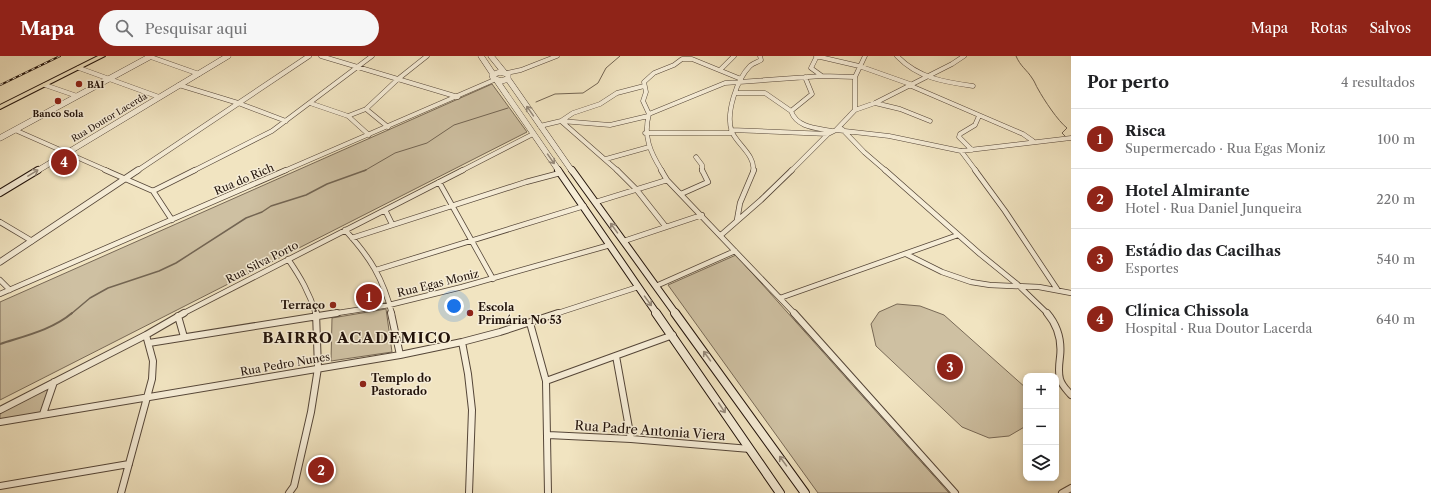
<!DOCTYPE html>
<html lang="pt">
<head>
<meta charset="utf-8">
<style>
  body { margin:0; font-family:"Libre Caslon Text",serif; background:#f6f6f6; color:#202124 }
  .controls { position:absolute; right:12px; bottom:12px; display:grid; overflow:hidden; border-radius:8px; box-shadow:0 2px 6px #0003 }
  .controls button { width:36px; height:36px; display:grid; place-items:center; padding:0; border:0; border-bottom:1px solid #e0e0e0; background:#fff; color:#202124; font:20px sans-serif }
  .you { position:absolute; left:454px; top:250px; width:14px; height:14px; margin:-10px; border:3px solid #fff; border-radius:50%; background:#1a73e8; box-shadow:0 0 0 6px #1a73e833 }
  .badge { display:grid; place-items:center; width:26px; height:26px; border-radius:50%; background:#8f2418; color:#fff; font-size:13px; font-weight:700 }
  .pin { position:absolute; translate:-50% -50%; border:2px solid #fff; box-shadow:0 1px 4px #0006 }
  .list { margin:0; padding:0; list-style:none }
  h2 { display:flex; justify-content:space-between; align-items:center; height:52px; margin:0; padding:0 16px; font-size:17px }
  h2 small { font-size:13px; font-weight:400; color:#757577 }
  .list li { display:grid; grid-template-columns:26px 1fr auto; gap:12px; align-items:center; box-sizing:border-box; height:60px; padding:0 16px; border-top:1px solid #e0e0e0 }
  .list b { display:block; font-size:15px; white-space:nowrap }
  .list p { margin:0; font-size:13px; white-space:nowrap; color:#757577 }
  .list em { font-size:13px; font-style:normal; color:#757577 }
  .icon { flex:none; width:22px; height:22px; fill:none; stroke:currentColor; stroke-width:2; stroke-linecap:round; stroke-linejoin:round }
  .map { position:relative; flex:none; width:1071px; height:437px; overflow:hidden }
  header { display:flex; align-items:center; gap:24px; box-sizing:border-box; height:56px; padding:0 20px; background:#8f2418; color:#fff }
  header strong { font-size:19px }
  nav { display:flex; gap:22px; margin-inline-start:auto; font-size:14px }
  .search { width:280px; height:36px; background:#f6f6f6; display:flex; align-items:center; gap:10px; box-sizing:border-box; padding:0 14px; border-radius:22px; color:#757577; font-size:15px }
  main { display:flex }
  aside { flex:1; background:#fff }
  .map>svg:first-child { display:block }
</style>
</head>
<body>
<header>
<strong>Mapa</strong>
<div class="search"><svg class="icon" aria-label="search" viewBox="0 0 24 24"><circle cx="10" cy="10" r="6"/><path d="M15 15l6 6"/></svg>Pesquisar aqui</div>
<nav><a>Mapa</a><a>Rotas</a><a>Salvos</a></nav>
</header>
<main>
<div class="map">
<svg width="1071" height="437" viewBox="0 0 1071 437">
  <rect width="100%" height="100%" fill="#f1e4c1"/>
  <filter id="stains"><feTurbulence type="fractalNoise" baseFrequency=".005" numOctaves="4"/><feColorMatrix values="0 0 0 0 .2 0 0 0 0 .09 0 0 0 0 .02 0 0 0 .5 -.17"/></filter>
  <radialGradient id="worn" r=".72"><stop offset=".6" stop-color="#630" stop-opacity="0"/><stop offset="1" stop-color="#630" stop-opacity=".3"/></radialGradient>
  <path fill="#cec0a2" stroke="#786956" d="M492 28 527 76 0 344V246Z
    M736 199 949 437H818L668 229Z
    M897 248 920 250 944 259 1026 332V370L1009 380 989 382 962 371 876 290 871 268 879 256Z
    M386 253 392 296 331 305 332 262Z
    M51 330 41 356 0 364V356Z"/>
  <g fill="none" stroke-linecap="round" stroke-linejoin="round">
    <path stroke="#736553" stroke-width="1" d="M1016 0C1020 10 1027 14 1032 22 1035 26 1036 30 1038 33 1044 44 1058 65 1067 72L1062 77 1066 81
      M536 46 555 38 583 37 598 27 606 12 620 0
      M364 115 395 97 427 87 454 69 508 52"/>
    <path stroke="#736553" stroke-width="1.5" d="M71 258 90 242 108 232 159 215 176 207 246 162 262 156 271 150 306 139 327 128 366 114"/>
    <path stroke="#736553" stroke-width="2" d="M0 288C24 280 52 274 72 257"/>
    <defs>
      <path id="minor-far2" d="M148 0 199 18
        M321 0 458 41
        M816 0 859 10 910 28
        M817 0 811 12 822 20
        M897 0C918 22 944 26 973 30
        M79 12 159 41
        M720 14 734 0
        M507 17 521 14 557 0
        M805 21 812 38 791 55C797 72 817 72 832 75
        M45 29 77 40
        M179 29 238 47 286 65
        M909 29 1023 78 1033 85
        M735 37H765L791 55
        M310 47 348 60 369 79
        M875 47 900 53 930 65
        M366 53 388 71
        M855 54V21L865 0
        M649 58 643 45 646 36 644 26 654 17 674 9 682 3H692L741 23
        M348 60 366 53 398 23 427 0
        M561 65 573 57 600 48 617 37 644 30
        M561 65 610 69 648 60
        M540 70 561 65 618 115
        M842 73 864 96 886 115
        M15 74 108 115
        M731 74 828 78
        M836 74 855 54 875 47 952 8 964 0
        M645 77H732
        M972 94 959 81 960 78 975 69 979 60
        M961 95 976 115
        M696 101 702 109V115
        M606 103 649 91
        M193 115 272 75 372 0
        M284 115 494 24
        M461 115 533 78
        M662 115C650 96 643 80 649 58L725 27 822 20 855 21
        M753 115C756 100 737 88 732 76 725 58 737 23 750 10 753 7 758 6 761 4L760 0
        M791 115 828 78 836 74 889 80 961 95 1071 82"/>
      <path id="minor-far1" d="M105 114 153 135 172 164
        M617 114 636 133 666 171
        M661 114 667 124
        M885 114 980 198 1017 228 1048 258
        M975 114 1005 155 1057 233
        M439 126 493 223
        M153 135 195 114
        M681 138 708 126 702 114
        M596 146 667 124 795 258
        M385 154 392 168
        M737 164 740 147 754 114
        M0 166 32 185
        M345 174C370 201 383 222 392 258
        M721 179 761 144 792 114
        M352 182 526 126 560 117
        M624 185 702 159
        M906 198 942 216 971 226 990 229 1039 231 1071 237
        M288 203C301 222 309 236 316 258
        M376 214 584 150
        M0 224 10 234
        M656 230 735 195
        M0 238 286 114
        M780 242 958 179
        M182 258 463 114
        M331 258 389 249 462 231 610 189
        M555 258 638 231"/>
      <path id="minor" d="M391 257 400 299
        M794 257 955 437
        M1047 257C1058 270 1062 284 1060 301 1059 309 1058 316 1060 323 1062 330 1067 334 1071 339
        M178 260 184 281
        M530 267 546 325 548 437
        M462 286 468 318 472 354 469 437
        M149 287 337 257
        M616 300 631 383
        M546 325 673 279
        M0 354 146 279 184 257
        M43 358 54 326
        M0 366 400 299 462 286 500 276 558 257
        M548 379 631 383 750 393
        M0 430 129 408
        M121 437 152 323 153 305 146 279
        M289 437 294 430 311 356 318 312 316 257
        M1062 437 1071 432"/>
      <path id="tertiary-far1" d="M137 115 309 0"/>
      <path id="tertiary" d="M0 206 138 114"/>
      <path id="secondary-far2" d="M481 0 493 18
        M491 0 504 16
        M500 16 508 18V23L501 25 493 22 492 19Z
        M508 23 572 115
        M497 25 559 115
        M0 82 151 0
        M37 115 228 0"/>
      <path id="secondary-far1" d="M558 114 657 258
        M572 114 676 258
        M0 137 38 114"/>
      <path id="secondary" d="M656 257 780 437
        M675 257 805 437"/>
      <path id="primary" d="M98 0H105L0 53V49Z"/>
    </defs>
    <use href="#minor-far2" stroke="#554638" stroke-width="5"/>
    <use href="#minor-far1" stroke="#554638" stroke-width="6"/>
    <use href="#minor" stroke="#554638" stroke-width="8"/>
    <use href="#tertiary-far1" stroke="#554638" stroke-width="5.5"/>
    <use href="#tertiary" stroke="#554638" stroke-width="7"/>
    <use href="#secondary-far2" stroke="#21120a" stroke-width="6"/>
    <use href="#secondary-far1" stroke="#21120a" stroke-width="8"/>
    <use href="#secondary" stroke="#21120a" stroke-width="10"/>
    <use href="#primary" stroke="#21120a" stroke-width="2"/>
    <use href="#minor-far2" stroke="#f6edd7" stroke-width="4"/>
    <use href="#minor-far1" stroke="#f6edd7" stroke-width="4.5"/>
    <use href="#minor" stroke="#f6edd7" stroke-width="6"/>
    <use href="#tertiary-far1" stroke="#f6edd7" stroke-width="4.5"/>
    <use href="#tertiary" stroke="#f6edd7" stroke-width="5.5"/>
    <use href="#secondary-far2" stroke="#f6edd7" stroke-width="5.5"/>
    <use href="#secondary-far1" stroke="#f6edd7" stroke-width="6"/>
    <use href="#secondary" stroke="#f6edd7" stroke-width="8"/>
    <use href="#primary" fill="#f1e4c1" fill-rule="evenodd"/>
    <defs>
      <path id="rail" d="M0 29 60 0"/>
    </defs>
    <use href="#rail" stroke="#21120a" stroke-width="2"/>
    <use href="#rail" stroke="#f6edd7" stroke-width="1" stroke-dasharray="3.5" stroke-linecap="butt"/>
  </g>
  <defs><path id="oneway-shaft" d="M-6 0H5M1.5-3L5.5 0L1.5 3" fill="none" stroke-width="1.6" stroke-linecap="round" stroke-linejoin="round"/></defs>
  <g stroke="#968a7b">
    <use href="#oneway-shaft" transform="translate(530 55) rotate(-125)"/>
    <use href="#oneway-shaft" transform="translate(551 103) rotate(55)"/>
    <use href="#oneway-shaft" transform="translate(33 117) rotate(-31)"/>
    <use href="#oneway-shaft" transform="translate(614 172) rotate(-126)"/>
    <use href="#oneway-shaft" transform="translate(648 245) rotate(54)"/>
    <use href="#oneway-shaft" transform="translate(707 300) rotate(-126)"/>
    <use href="#oneway-shaft" transform="translate(722 352) rotate(56)"/>
    <use href="#oneway-shaft" transform="translate(783 405) rotate(-126)"/>
  </g>
  <g fill="#8f2418" stroke="#f6edd7" stroke-width="1.5">
    <circle cx="79" cy="28" r="4"/>
    <circle cx="58" cy="45" r="4"/>
    <circle cx="333" cy="249" r="4"/>
    <circle cx="470" cy="257" r="4"/>
    <circle cx="363" cy="328" r="4"/>
  </g>
  <g text-anchor="middle" dominant-baseline="central" stroke-width="3" stroke-linejoin="round" paint-order="stroke">
    <g font-size="9" font-weight="bold" fill="#21120a" stroke="#f6edd7" text-anchor="start">
      <text x="87" y="28">BAI</text>
      <text x="58" y="57" text-anchor="middle">Banco Sola</text>
    </g>
    <g font-size="9" fill="#21120a" stroke="#f6edd7">
      <text transform="translate(109 61) rotate(-31)">Rua Doutor Lacerda</text>
    </g>
    <g font-size="11" fill="#21120a" stroke="#f6edd7">
      <text transform="translate(244 123) rotate(-23)">Rua do Rich</text>
      <text transform="translate(262 206) rotate(-27)">Rua Silva Porto</text>
      <text transform="translate(438 227) rotate(-14)">Rua Egas Moniz</text>
      <text transform="translate(285 308) rotate(-10)">Rua Pedro Nunes</text>
    </g>
    <g font-size="11" font-weight="bold" fill="#21120a" stroke="#f6edd7" text-anchor="start">
      <text x="325" y="249" text-anchor="end">Terraço</text>
      <text x="478" y="251">Escola<tspan x="478" dy="13">Primária No 53</tspan></text>
      <text x="371" y="322">Templo do<tspan x="371" dy="13">Pastorado</tspan></text>
    </g>
    <g font-size="13" fill="#21120a" stroke="#f6edd7">
      <text transform="translate(650 374) rotate(4)">Rua Padre Antonia Viera</text>
    </g>
    <g font-size="15" font-weight="bold" letter-spacing="1" fill="#21120a" stroke="#f6edd7">
      <text x="357" y="281">BAIRRO ACADEMICO</text>
    </g>
  </g>
  <rect width="100%" height="100%" filter="url(#stains)"/>
  <rect width="100%" height="100%" fill="url(#worn)"/>
</svg>
<div class="controls">
<button>+</button>
<button>−</button>
<button><svg class="icon" aria-label="layers" viewBox="0 0 24 24"><path d="M12 4l9 5-9 5-9-5zM3 14l9 5 9-5"/></svg></button>
</div>
<div class="you"></div>
<div class="pin badge" style="left:369px;top:241px">1</div>
<div class="pin badge" style="left:321px;top:414px">2</div>
<div class="pin badge" style="left:950px;top:311px">3</div>
<div class="pin badge" style="left:64px;top:106px">4</div>
</div>
<aside>
<h2>Por perto<small>4 resultados</small></h2>
<ul class="list">
<li><span class="badge">1</span><div><b>Risca</b><p>Supermercado · Rua Egas Moniz</p></div><em>100 m</em></li>
<li><span class="badge">2</span><div><b>Hotel Almirante</b><p>Hotel · Rua Daniel Junqueira</p></div><em>220 m</em></li>
<li><span class="badge">3</span><div><b>Estádio das Cacilhas</b><p>Esportes</p></div><em>540 m</em></li>
<li><span class="badge">4</span><div><b>Clínica Chissola</b><p>Hospital · Rua Doutor Lacerda</p></div><em>640 m</em></li>
</ul>
</aside>
</main>
</body>
</html>
